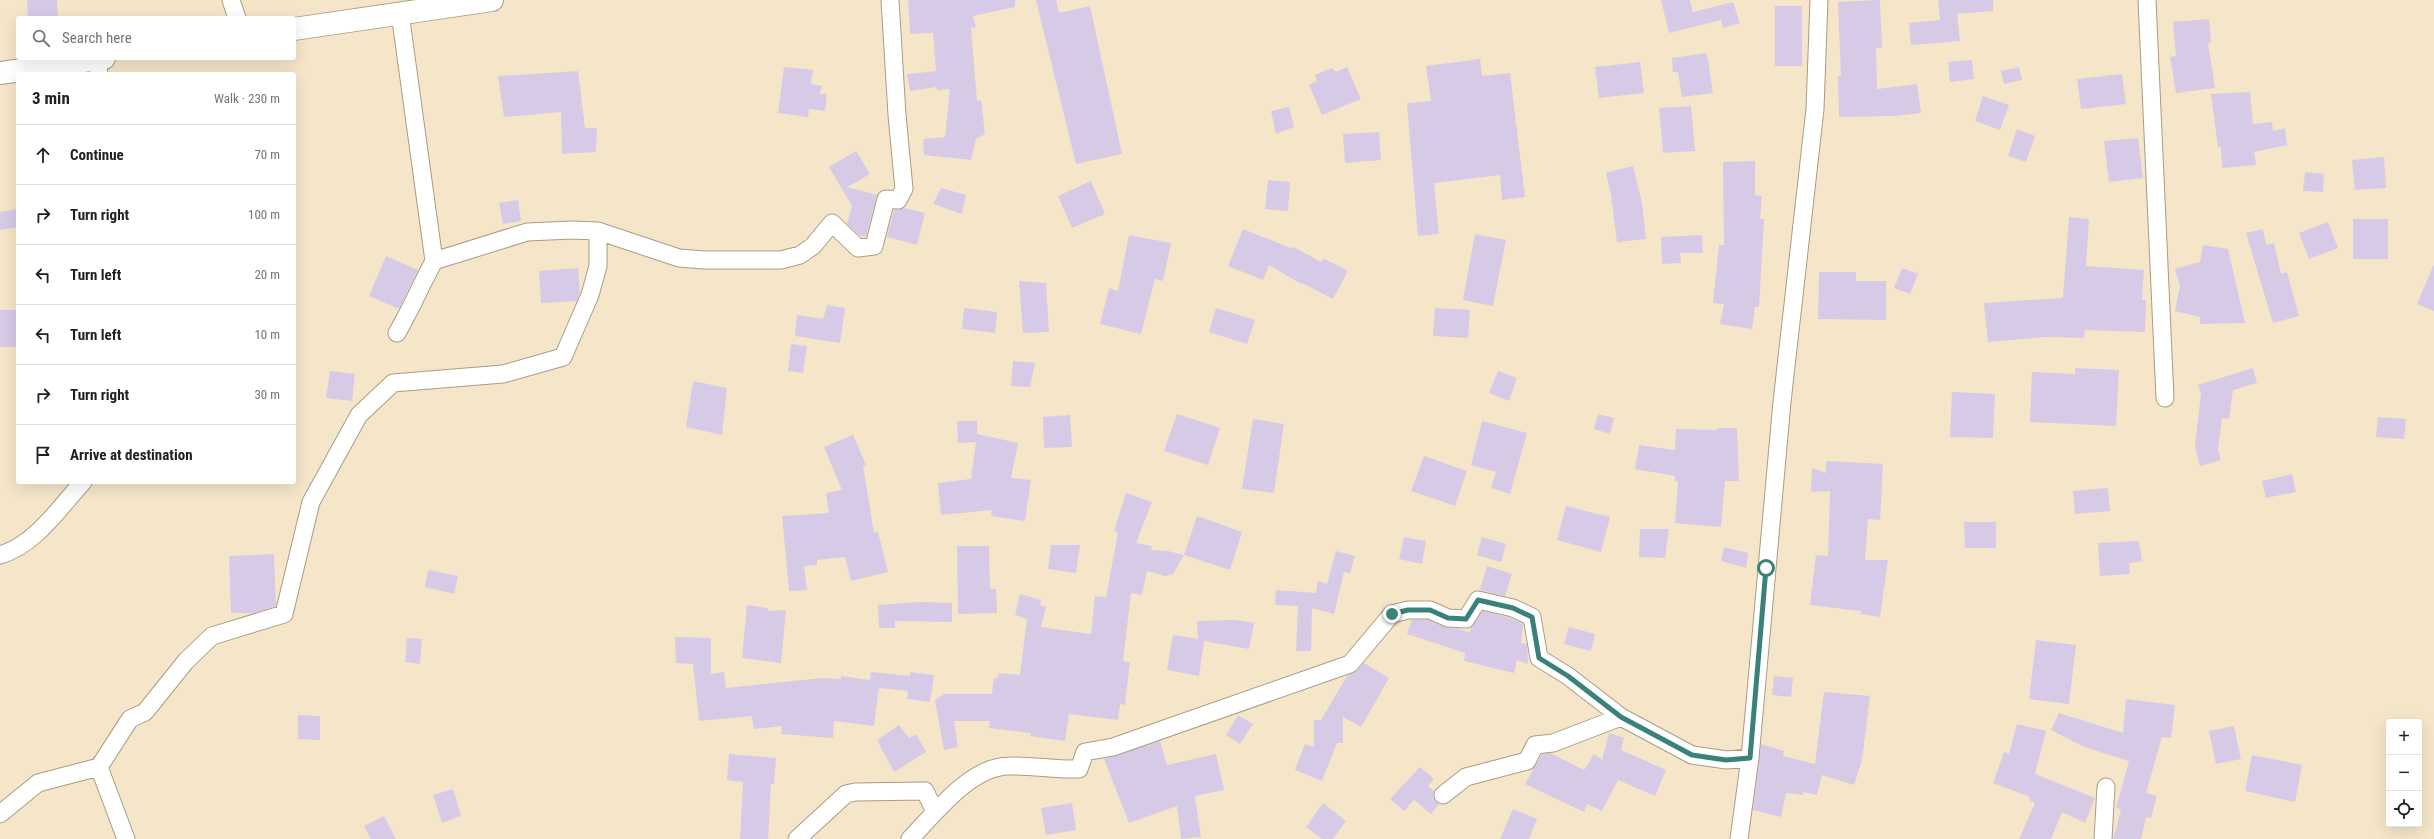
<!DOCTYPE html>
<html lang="en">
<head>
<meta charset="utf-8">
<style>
  body { margin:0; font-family:"Roboto Condensed",sans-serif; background:#f2f2f2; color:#202124 }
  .controls { position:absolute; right:12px; bottom:12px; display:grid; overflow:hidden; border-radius:4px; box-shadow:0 4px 16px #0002 }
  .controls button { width:36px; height:36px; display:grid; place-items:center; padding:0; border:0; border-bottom:1px solid #e0e0e0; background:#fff; color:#202124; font:20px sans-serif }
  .stop { position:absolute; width:12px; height:12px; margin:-9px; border:3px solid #3a8178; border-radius:50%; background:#fff }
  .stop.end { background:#3a8178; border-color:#fff; box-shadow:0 1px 4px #0008 }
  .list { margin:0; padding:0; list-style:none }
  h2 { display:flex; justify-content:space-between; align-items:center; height:52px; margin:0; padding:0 16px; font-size:17px }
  h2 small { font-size:13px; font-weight:400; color:#757577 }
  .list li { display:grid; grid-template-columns:26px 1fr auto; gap:12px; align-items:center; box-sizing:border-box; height:60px; padding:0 16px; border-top:1px solid #e0e0e0 }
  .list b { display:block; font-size:15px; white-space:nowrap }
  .list em { font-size:13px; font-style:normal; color:#757577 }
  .icon { flex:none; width:22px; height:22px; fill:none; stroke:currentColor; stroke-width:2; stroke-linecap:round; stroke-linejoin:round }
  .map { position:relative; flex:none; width:2434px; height:839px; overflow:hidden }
  .search { position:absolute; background:#fff; box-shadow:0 4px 16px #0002; left:16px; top:16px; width:280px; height:44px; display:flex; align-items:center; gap:10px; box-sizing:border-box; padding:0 14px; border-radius:4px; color:#757577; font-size:15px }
  .panel { position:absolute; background:#fff; box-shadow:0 4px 16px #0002; left:16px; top:72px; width:280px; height:412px; border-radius:4px }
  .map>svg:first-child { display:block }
</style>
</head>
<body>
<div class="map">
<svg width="2434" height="839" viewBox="0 0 2434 839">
  <rect width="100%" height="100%" fill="#f5e6c9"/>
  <path fill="#d7cae7" d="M27 0H57L58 18H28Z
    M908 0H1015V7L973 16 976 27 971 28 977 101 981 100 985 134 976 139 971 160 924 155 923 139 945 137 950 89 937 90V87L910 91 907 74 936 71 933 33 910 34Z
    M1036 0H1056L1059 13 1090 6 1122 154 1076 164Z
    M1661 0H1690L1693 12 1733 2 1740 23 1723 28 1721 20 1669 33Z
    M1880 0 1882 48H1876L1877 89 1917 84 1921 113 1894 116 1839 117 1838 76H1841L1838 2Z
    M1938 0H1993V11L1957 14 1960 41 1911 45 1909 23 1940 20Z
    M1775 6H1802V66H1775Z
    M2209 19 2211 42 2208 43 2215 88 2176 93 2170 57 2176 56 2173 22Z
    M1707 53 1713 93 1682 97 1678 72H1673L1672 58Z
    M1480 59 1482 76 1510 73 1525 197 1502 200 1500 175 1434 183 1439 234 1418 236 1407 103 1431 101 1426 66Z
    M1972 60 1974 79 1950 82 1948 62Z
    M1640 62 1644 93 1599 98 1595 67Z
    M784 67 813 70 811 84 822 86 820 94H827L825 111 809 109 808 117 778 113Z
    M1347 67 1361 99 1322 115 1309 85 1317 81 1315 75 1332 68 1336 72Z
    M2019 67 2022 80 2004 84 2001 71Z
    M578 71 585 128H597L596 152 562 154 561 112 504 117 498 76Z
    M2122 74 2126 104 2081 109 2077 79Z
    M2250 92 2253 124 2272 122 2273 131 2285 128 2287 145 2254 152 2256 165 2222 168 2221 147H2218L2211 94Z
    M1983 96 2009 105 2000 130 1975 121Z
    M1691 106 1695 151 1663 153 1659 108Z
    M1289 107 1294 127 1276 134 1271 111Z
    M2017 129 2035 136 2026 162 2008 156Z
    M1379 132 1381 160 1345 163 1343 134Z
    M2138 138 2143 178 2109 182 2104 141Z
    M856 151 870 174 847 187 877 195 866 237 859 235 847 224 852 206 829 167Z
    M2384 157 2386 188 2355 190 2352 160Z
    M1755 161V195L1762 196 1760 219H1764L1759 307H1755L1752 329 1720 324 1724 304 1713 303 1719 245H1724L1723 162Z
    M1633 166 1642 202 1646 239 1617 242 1611 195 1606 173Z
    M2305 172 2324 174 2323 192 2303 191Z
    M1268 180 1290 182 1288 211 1265 209Z
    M1091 181 1105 214 1072 228 1058 196Z
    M941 188 966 195 962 214 933 204Z
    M518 200 521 221 503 224 499 203Z
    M904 208 925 213 917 245 887 237 894 210Z
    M18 209V227L0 230V212Z
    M2069 217 2089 219 2086 266 2144 270 2142 300H2146L2145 332 2085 330 2084 338 2045 337 1988 342 1984 303 2063 298Z
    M2353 219H2388V259H2353Z
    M2328 222 2338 248 2309 259 2299 233Z
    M1243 229 1293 249 1294 247 1321 262 1323 258 1348 271 1333 299 1302 283 1301 284 1269 265 1263 280 1228 266Z
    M2263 229 2266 245 2274 243 2281 274 2287 272 2299 316 2273 323 2246 233Z
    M1475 234 1506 240 1493 306 1463 300Z
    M1129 235 1171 243 1163 281 1155 279 1141 334 1100 324 1109 288 1118 291Z
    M1702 235 1703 253H1680L1681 263 1662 264 1661 237Z
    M2203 245 2228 249 2245 323 2200 324V317L2175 311 2180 286 2175 269 2200 262Z
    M386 256 418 270 399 309 369 296Z
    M2434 264V311L2417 304Z
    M578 268 580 293 577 301 541 303 539 271Z
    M1902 268 1918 274 1910 294 1894 288Z
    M1819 272H1856V281H1886V320L1818 319Z
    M1019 281 1046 283 1049 332 1023 333Z
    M827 305 845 308 840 343 795 336 797 315 823 319Z
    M964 308 997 312 995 333 962 329Z
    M1216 308 1255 320 1247 344 1209 332Z
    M1435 308 1470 310 1468 338 1433 336Z
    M0 310H18V347H0Z
    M791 344 807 346 803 373 788 371Z
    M1013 361 1035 363 1030 387 1011 386Z
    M2075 368 2119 370 2116 426 2030 422 2032 372 2075 374Z
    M2253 368 2257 383 2233 390 2229 419 2222 418 2218 449 2221 460 2200 466 2195 446 2201 393 2198 385Z
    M330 371 355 374 352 401 326 398Z
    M1498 371 1517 378 1509 401 1489 393Z
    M693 381 727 388 722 435 686 427Z
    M1952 392 1995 394 1993 438 1950 437Z
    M1177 414 1220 428 1208 465 1164 451Z
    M1598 414 1614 418 1610 434 1594 429Z
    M1070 415 1072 447 1044 448 1043 417Z
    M2378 417 2406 419 2404 439 2376 437Z
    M1253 419 1284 424 1274 493 1242 489Z
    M957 421H977V434L1018 443 1011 478 1031 480 1025 521 991 516 992 510 941 515 938 483 971 479 976 442 958 443Z
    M1482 421 1527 433 1510 494 1491 488 1496 472 1471 465Z
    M1717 428H1737L1739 481H1725L1721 527 1675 523 1678 481H1675V476L1635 469 1639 445 1675 450 1676 429 1717 430Z
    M853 435 866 465 863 466 874 533 878 532 888 572 851 581 845 557 817 560V565L804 566 807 590 789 591 782 516 829 513 826 493 842 490 824 447Z
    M1424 456 1467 471 1455 506 1411 491Z
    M1826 461 1883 464 1880 520 1868 519 1865 560H1888L1880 617 1861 614V611L1810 605 1816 555 1828 556 1830 491 1811 492 1812 468 1826 473Z
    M2292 474 2296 492 2266 498 2262 481Z
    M2108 488 2110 511 2075 514 2073 491Z
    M1126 493 1152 502 1136 543 1152 546 1151 550 1168 551 1184 555 1173 574 1165 576 1147 571 1142 595 1131 593 1123 661 1130 662 1125 705 1120 704 1118 720 1069 714 1065 741 1030 736 1031 733 989 728 990 721H954L958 747 944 750 935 700 944 694H992L994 678H998L999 673 1020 675 1027 619 1015 615 1020 594 1041 600 1040 605 1046 607 1041 627 1091 634 1095 596 1106 597 1118 532 1114 531Z
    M1566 506 1610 517 1601 552 1557 540Z
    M1197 516 1242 532 1230 570 1184 555Z
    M1964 522H1996V548H1965Z
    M1640 529H1669L1665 558 1639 557Z
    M1404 537 1426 541 1422 564 1399 559Z
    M1482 537 1506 544 1501 562 1477 555Z
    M2139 541 2142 561 2129 563 2130 574 2100 576 2098 543Z
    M1051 545H1080L1076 573 1048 569Z
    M957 546H989L990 589H996L997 613 958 614Z
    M1724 547 1748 553 1746 568 1721 561Z
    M1336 551 1355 556 1350 573 1344 572 1334 614 1312 608 1311 651H1296L1298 606 1275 605 1276 590 1316 593 1318 581 1327 584Z
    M274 554 276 606 255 613H231L229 556Z
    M1487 566 1512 574 1505 596 1480 590Z
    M428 570 458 576 454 594 425 587Z
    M920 602 952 603V622L895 621V628H879L878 605Z
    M747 605 768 608V611L786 610 781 663 742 658Z
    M1483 611 1510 618 1523 624 1521 643 1527 644 1528 664 1517 660 1514 673 1464 661 1465 653 1407 634 1412 620H1428L1444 627 1459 629 1470 633 1471 627Z
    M1235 620 1254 623 1249 649 1204 641 1199 676 1167 670 1173 635 1198 639 1197 621Z
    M1569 627 1595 634 1591 651 1564 644Z
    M675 637 711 638V674L724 672 726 688 822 678 841 679V676L870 680 871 672 910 676V672L934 675 930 702 907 699 908 691 879 688 874 726 834 721 833 738 781 734 782 726 754 729 752 716 699 721 693 664 676 663Z
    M407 638 422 639 420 664 405 662Z
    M2036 640 2076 645 2069 704 2029 699Z
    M1364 663 1389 678 1361 727 1343 717V743H1337L1322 781 1295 770 1305 744 1314 747V720H1321L1347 676 1357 671Z
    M1774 676 1793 678 1791 697 1772 695Z
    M1824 692 1870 696 1862 760 1854 785 1822 775 1817 795 1803 792V795L1786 793 1781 817 1753 810 1761 744 1784 751 1783 756 1815 764Z
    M2126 699 2175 705 2171 738 2162 737 2146 793 2157 796 2151 818 2146 817 2141 839H2113L2121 810 2116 808 2129 761 2084 747 2051 730 2059 713 2123 733Z
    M298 715 320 716V740L298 739Z
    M1238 715 1253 724 1240 744 1226 735Z
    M2017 724 2046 731 2035 774 2095 798 2085 823 2062 812 2051 839H2019L2035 803 2029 800 2030 797 1993 783 2004 752 2009 754Z
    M899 725 909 738 916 734 926 752 894 772 877 740Z
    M2234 726 2241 759 2216 764 2209 731Z
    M1609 733 1624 738 1621 750 1666 770 1655 796 1618 780 1602 811 1587 804 1584 812 1525 784 1542 754 1550 753 1584 770 1594 754 1602 760Z
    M1160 741 1167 765 1216 754 1224 790 1195 796 1201 837 1181 839 1177 806 1129 823 1104 759Z
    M729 754 776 758 774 784H771L768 839H740L743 782 727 780Z
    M2252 755 2302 765 2295 802 2245 791Z
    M1420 767 1434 779 1428 786 1434 791 1433 797 1439 804 1431 814 1414 800 1404 811 1390 799Z
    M453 789 461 816 442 823 433 795Z
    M1072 803 1076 830 1046 835 1041 808Z
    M1323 803 1346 821 1333 839H1322L1306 827Z
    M1513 809 1537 819 1529 839H1500Z
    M384 816 396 839H371L364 826Z"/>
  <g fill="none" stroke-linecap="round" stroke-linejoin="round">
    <defs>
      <path id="street" d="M231 0 237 18
        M2147 0 2165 398
        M400 13 434 261
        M97 59 99 74
        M397 333C411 309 421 285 434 261L527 232 572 230 598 231 679 258 704 260H781L800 255 813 246 832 223 858 248 874 246 886 199 898 200 904 189 897 115 890 0
        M0 555C35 545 59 508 83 482
        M99 767 126 839
        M1443 795 1466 777 1527 761 1535 745 1553 743 1621 717
        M0 814 38 783 99 767 130 719 145 712 186 661 212 636 284 614 311 502 359 415 393 383 503 374 563 357 590 295 598 266V231
        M797 839 846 794 855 792 925 791 935 812
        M910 839C935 813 971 766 1009 766 1032 765 1056 770 1079 769L1085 752 1113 747 1350 664 1392 614 1408 610H1430L1448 618 1466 619 1478 600 1513 608 1532 617 1539 658 1568 676 1621 717 1692 755 1727 760 1750 758
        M1739 839 1750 758 1782 402 1815 109 1819 0
        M2103 839 2106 787"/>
      <path id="secondary" d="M294 29 492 0
        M0 73 104 58"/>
    </defs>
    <use href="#street" stroke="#aa9c82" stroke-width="19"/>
    <use href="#secondary" stroke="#aa9c82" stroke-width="24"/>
    <use href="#street" stroke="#fff" stroke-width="17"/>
    <use href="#secondary" stroke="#fff" stroke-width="22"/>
  </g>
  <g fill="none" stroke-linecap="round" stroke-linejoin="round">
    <path stroke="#3a8178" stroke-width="5" d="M1392 614 1408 610H1430L1448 618 1466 619 1478 600 1513 608 1532 617 1539 658 1568 676 1621 717 1692 755 1726 760 1750 758 1766 568"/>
  </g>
</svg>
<div class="controls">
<button>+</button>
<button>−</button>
<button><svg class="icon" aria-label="locate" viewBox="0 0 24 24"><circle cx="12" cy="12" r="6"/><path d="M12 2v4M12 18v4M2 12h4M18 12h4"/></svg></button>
</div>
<div class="stop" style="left:1766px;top:568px"></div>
<div class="stop end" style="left:1392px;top:614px"></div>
<div class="search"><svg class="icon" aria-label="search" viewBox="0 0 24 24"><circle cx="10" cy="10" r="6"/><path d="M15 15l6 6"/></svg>Search here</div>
<section class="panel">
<h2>3 min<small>Walk · 230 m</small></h2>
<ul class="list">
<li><svg class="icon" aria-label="ahead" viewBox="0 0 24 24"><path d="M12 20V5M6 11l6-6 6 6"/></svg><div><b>Continue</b></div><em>70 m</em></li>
<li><svg class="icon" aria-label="right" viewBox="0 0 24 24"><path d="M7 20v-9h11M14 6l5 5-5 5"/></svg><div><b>Turn right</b></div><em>100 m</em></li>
<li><svg class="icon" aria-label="left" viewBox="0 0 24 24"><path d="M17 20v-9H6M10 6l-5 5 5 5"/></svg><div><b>Turn left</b></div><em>20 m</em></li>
<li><svg class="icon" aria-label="left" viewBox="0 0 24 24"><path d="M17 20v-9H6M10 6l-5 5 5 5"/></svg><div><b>Turn left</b></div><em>10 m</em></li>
<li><svg class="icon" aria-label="right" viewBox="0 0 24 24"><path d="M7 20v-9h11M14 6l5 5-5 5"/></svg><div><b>Turn right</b></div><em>30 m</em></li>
<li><svg class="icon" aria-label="arrive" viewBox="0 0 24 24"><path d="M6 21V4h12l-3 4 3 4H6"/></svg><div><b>Arrive at destination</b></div></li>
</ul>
</section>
</div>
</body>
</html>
